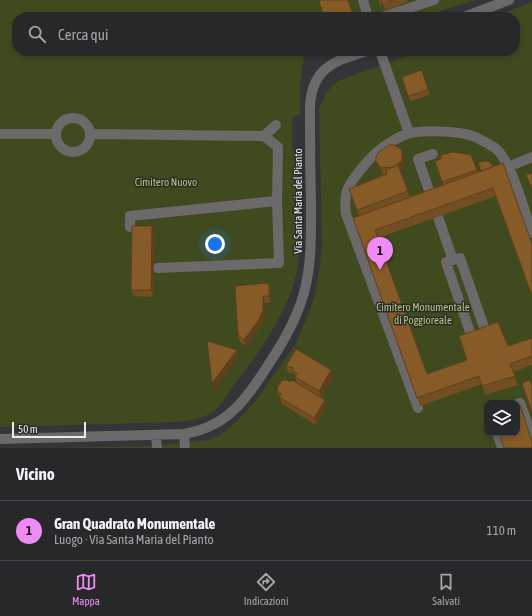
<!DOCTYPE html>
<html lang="it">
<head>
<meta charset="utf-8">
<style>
  body { margin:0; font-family:"Asap Condensed",sans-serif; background:#2f3032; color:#f1f3f6 }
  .controls { position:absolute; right:12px; bottom:12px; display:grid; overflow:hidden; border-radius:8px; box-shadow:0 2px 6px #0003 }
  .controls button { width:36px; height:36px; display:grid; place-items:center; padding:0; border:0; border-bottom:1px solid #434447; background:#27282a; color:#f1f3f6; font:20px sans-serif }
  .scale { position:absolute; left:12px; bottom:10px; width:74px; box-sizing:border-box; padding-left:4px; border:2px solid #eaeaed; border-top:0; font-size:11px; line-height:14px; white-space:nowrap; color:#eaeaed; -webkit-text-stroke:3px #2a2b2e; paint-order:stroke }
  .you { position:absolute; left:215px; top:244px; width:14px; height:14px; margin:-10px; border:3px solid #fff; border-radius:50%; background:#1a73e8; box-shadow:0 0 0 6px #1a73e833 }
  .badge { display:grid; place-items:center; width:26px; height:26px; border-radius:50%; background:#f08bf5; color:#111; font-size:13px; font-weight:700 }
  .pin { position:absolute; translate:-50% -33px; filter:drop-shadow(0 1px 2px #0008) }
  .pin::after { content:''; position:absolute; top:21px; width:14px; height:12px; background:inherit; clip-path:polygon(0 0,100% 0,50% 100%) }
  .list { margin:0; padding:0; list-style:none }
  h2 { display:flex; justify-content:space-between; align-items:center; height:52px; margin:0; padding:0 16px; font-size:17px }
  h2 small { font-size:13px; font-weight:400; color:#a4a6a8 }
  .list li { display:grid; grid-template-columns:26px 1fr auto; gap:12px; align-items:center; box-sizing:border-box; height:60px; padding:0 16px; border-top:1px solid #434447 }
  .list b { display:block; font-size:15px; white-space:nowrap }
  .list p { margin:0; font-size:13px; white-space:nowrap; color:#a4a6a8 }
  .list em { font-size:13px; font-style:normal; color:#a4a6a8 }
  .icon { flex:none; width:22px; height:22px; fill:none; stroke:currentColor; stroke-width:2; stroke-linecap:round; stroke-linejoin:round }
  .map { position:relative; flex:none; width:532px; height:448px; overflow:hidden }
  .search { position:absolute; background:#27282a; box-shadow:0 2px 6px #0003; left:12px; right:12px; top:12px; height:44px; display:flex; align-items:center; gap:10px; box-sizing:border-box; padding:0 14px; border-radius:16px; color:#a4a6a8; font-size:15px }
  .sheet { height:112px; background:#27282a }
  nav { display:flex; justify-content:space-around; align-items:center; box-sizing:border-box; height:56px; border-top:1px solid #434447; background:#27282a; font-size:11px; color:#a4a6a8 }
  nav a { display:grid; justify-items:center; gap:2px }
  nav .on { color:#f08bf5 }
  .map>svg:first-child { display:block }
</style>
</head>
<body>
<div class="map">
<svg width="532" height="448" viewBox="0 0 532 448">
  <rect width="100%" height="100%" fill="#343538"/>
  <path fill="#404a1f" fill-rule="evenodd" d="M0 0H475L422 17H17V51H319L304 56 300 83V114L293 117 292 121V149L299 158C299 197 305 253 292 289 277 333 244 370 218 408 206 418 193 420 178 422L0 427Z
    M532 2V448H57L153 446 208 440 219 436 236 422 254 403 297 342 313 301 318 279 322 246 319 109 327 91 340 80 422 51H515V17H494ZM487 403H517V433H487Z"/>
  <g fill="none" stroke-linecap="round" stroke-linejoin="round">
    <path stroke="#6b696a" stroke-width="10" d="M363 0 368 17
      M382 17 434 0
      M464 17 509 0
      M380 51 409 133
      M56 135a17 17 0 1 1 34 0a17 17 0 1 1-34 0Z
      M0 134H56
      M91 134 264 136 276 125
      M508 167 532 157
      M432 199 418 159 433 154
      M438 217 453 260 460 258 486 333
      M130 227V216L277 201 278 147 264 136
      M453 260 446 262 472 338
      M158 268 279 263 277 201
      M517 404 520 403 532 435
      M418 408 346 214C343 192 348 185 362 168 374 153 388 141 407 134 420 130 451 131 465 134 473 135 487 143 495 148 511 160 525 213 532 233
      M497 433 502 448
      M184 434 185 448
      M156 435 157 448
      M0 439 184 434C220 428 239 409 259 379 277 352 295 325 304 293 312 263 311 232 311 200 310 169 310 138 310 106 312 68 334 61 367 51"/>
  </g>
  <path fill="#734e22" d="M348 0 354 17H324Z
    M378 0H407L408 2 385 10 383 4 380 5Z
    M422 70 430 95 410 101 402 77Z
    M402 150 404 156V167L400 170 410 197 443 185 435 161 471 155 478 172 481 171 484 161 496 196 378 238 427 374 532 338V365L513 372 518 385 485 395 482 384 420 406 359 216 349 189 385 174 384 175 379 167 376 161Z
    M152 226 154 232 153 297 134 296 131 290Z
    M269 283 271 289V302L265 303V317L261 327 246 346 240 342 238 335Z
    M286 366 334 377 321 397 327 406 316 425 282 404 277 391 290 382H297L294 374 288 372Z"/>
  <path fill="#5e401c" d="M402 150 404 156V167L395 174 393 167Z
    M152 226 154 232 153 297 151 290Z
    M269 283 271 289V302L269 296Z
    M263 296 265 303V317L261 327 246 346 244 340Z
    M237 350 239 357 214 390 212 383Z
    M331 370 334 377 321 398 319 391Z
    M325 400 327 406 316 425 314 418Z"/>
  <path fill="#865b28" stroke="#5e401c" d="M321 0H348L352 12 338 17H324L319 1Z
    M381 0H393L383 4Z
    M422 70 428 90 408 96 402 77Z
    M389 145H394L402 150V161L393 167 381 168 376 161V156L380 151Z
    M453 152 471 155 477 170 442 182 435 161 441 159V155Z
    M484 161 490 162 493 167 481 171 478 163Z
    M503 163 532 244V296L493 188 375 230 427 374 467 360 459 336 498 322 508 346 532 338V356L510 364 515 376 482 386 479 376 417 398 353 218Z
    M398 165 408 191 357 210 349 189 387 174 386 170Z
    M532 173V189L526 175Z
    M132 226H152L151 290H131Z
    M269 283V296H263V310L258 321 244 340 238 335 235 286Z
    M207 341 237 350 212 383Z
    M296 349 331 370 319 391 295 377 297 373 292 371 294 368 286 366Z
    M283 380H287L290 382 292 380 325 400 314 418 279 397 282 394 277 391 278 386Z
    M530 380 532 386V413L522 383Z
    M520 405 532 442V448H504L499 433H517V406Z"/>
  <g text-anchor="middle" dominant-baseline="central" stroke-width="3" stroke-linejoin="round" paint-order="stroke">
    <g font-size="11" fill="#b3c971" stroke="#2a2b2e">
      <text x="166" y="182">Cimitero Nuovo</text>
      <text x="423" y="307">Cimitero Monumentale<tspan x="423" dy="13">di Poggioreale</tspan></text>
    </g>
    <g font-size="11" fill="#eaeaed" stroke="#2a2b2e">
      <text transform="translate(298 201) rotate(-90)">Via Santa Maria del Pianto</text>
    </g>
  </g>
</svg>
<div class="controls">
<button><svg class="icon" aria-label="layers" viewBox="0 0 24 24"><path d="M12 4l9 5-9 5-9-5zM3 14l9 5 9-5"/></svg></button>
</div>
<div class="scale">50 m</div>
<div class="you"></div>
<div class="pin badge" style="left:380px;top:270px">1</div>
<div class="search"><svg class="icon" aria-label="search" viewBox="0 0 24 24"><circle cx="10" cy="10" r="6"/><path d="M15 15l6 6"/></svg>Cerca qui</div>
</div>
<section class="sheet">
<h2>Vicino<small></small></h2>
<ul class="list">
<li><span class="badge">1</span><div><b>Gran Quadrato Monumentale</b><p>Luogo · Via Santa Maria del Pianto</p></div><em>110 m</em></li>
</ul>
</section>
<nav>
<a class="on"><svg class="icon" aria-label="map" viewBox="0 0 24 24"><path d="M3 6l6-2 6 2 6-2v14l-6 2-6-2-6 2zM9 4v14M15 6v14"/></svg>Mappa</a>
<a><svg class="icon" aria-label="directions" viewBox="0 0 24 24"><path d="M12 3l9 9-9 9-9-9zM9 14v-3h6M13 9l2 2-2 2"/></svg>Indicazioni</a>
<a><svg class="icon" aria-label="saved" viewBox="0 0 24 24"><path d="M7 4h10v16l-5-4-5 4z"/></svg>Salvati</a>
</nav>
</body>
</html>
